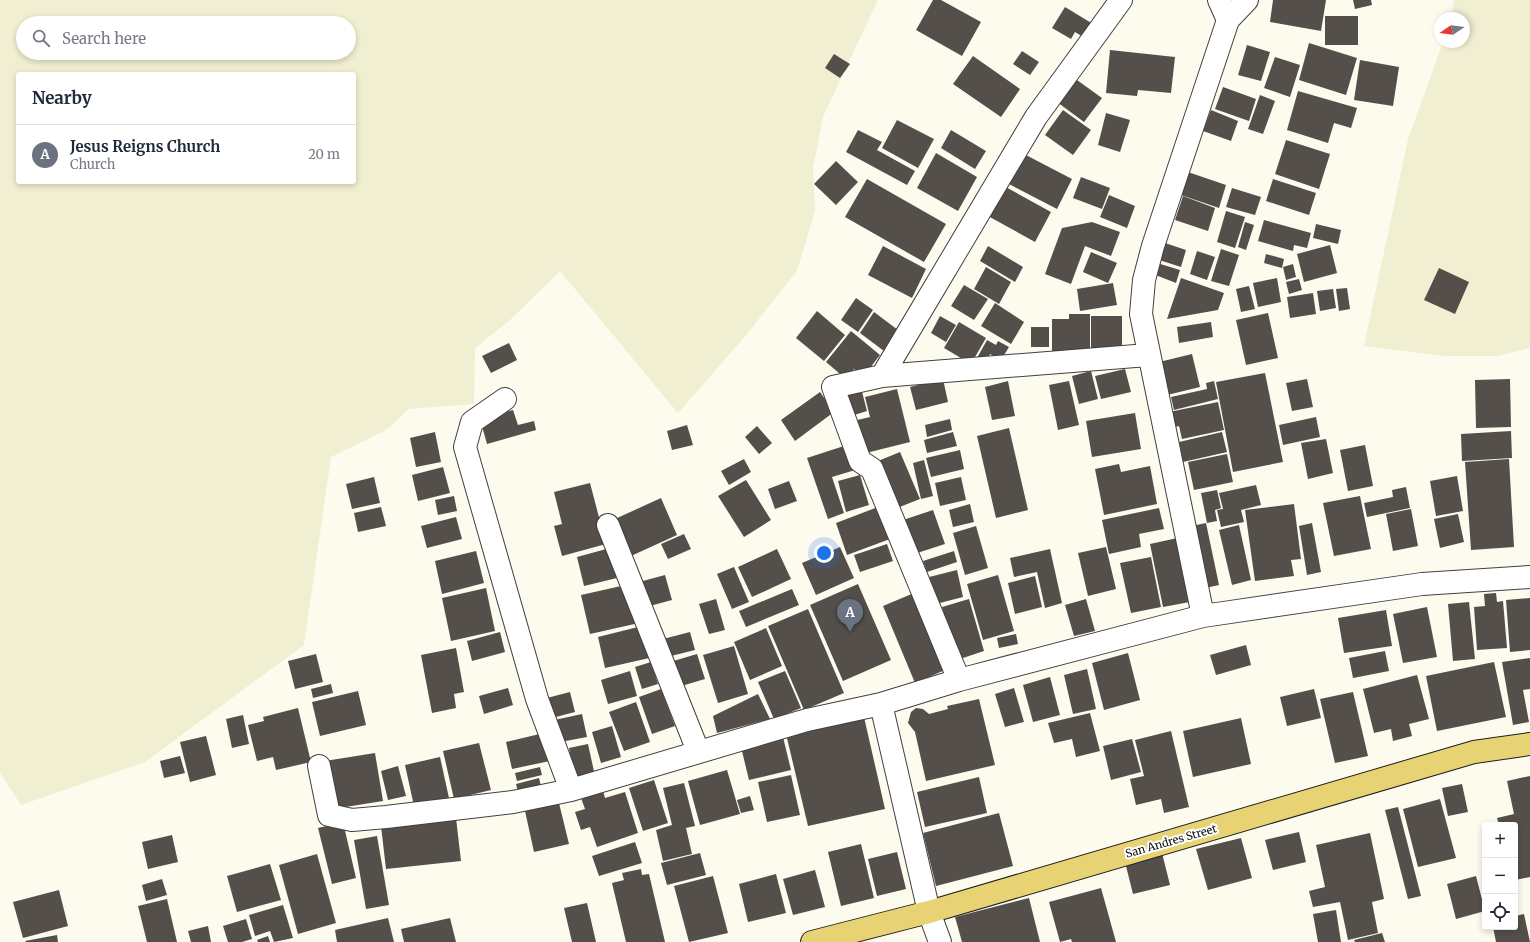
<!DOCTYPE html>
<html lang="en">
<head>
<meta charset="utf-8">
<style>
  body { margin:0; font-family:Merriweather,serif; background:#f6f6f7; color:#1f2937 }
  .controls { position:absolute; right:12px; bottom:12px; display:grid; overflow:hidden; border-radius:4px; box-shadow:0 2px 6px #0003 }
  .controls button { width:36px; height:36px; display:grid; place-items:center; padding:0; border:0; border-bottom:1px solid #e0e1e3; background:#fff; color:#1f2937; font:20px sans-serif }
  .compass { position:absolute; left:1434px; top:12px; width:36px; height:36px; border-radius:50%; background:#fff; box-shadow:0 2px 6px #0003; rotate:257deg }
  .you { position:absolute; left:824px; top:553px; width:14px; height:14px; margin:-10px; border:3px solid #fff; border-radius:50%; background:#1a73e8; box-shadow:0 0 0 6px #1a73e833 }
  .badge { display:grid; place-items:center; width:26px; height:26px; border-radius:50%; background:#db2777; color:#fff; font-size:13px; font-weight:700 }
  .pin { position:absolute; translate:-50% -33px; filter:drop-shadow(0 1px 2px #0008) }
  .pin::after { content:''; position:absolute; top:21px; width:14px; height:12px; background:inherit; clip-path:polygon(0 0,100% 0,50% 100%) }
  .list { margin:0; padding:0; list-style:none }
  h2 { display:flex; justify-content:space-between; align-items:center; height:52px; margin:0; padding:0 16px; font-size:17px }
  h2 small { font-size:13px; font-weight:400; color:#747a83 }
  .list li { display:grid; grid-template-columns:26px 1fr auto; gap:12px; align-items:center; box-sizing:border-box; height:60px; padding:0 16px; border-top:1px solid #e0e1e3 }
  .list b { display:block; font-size:15px; white-space:nowrap }
  .list p { margin:0; font-size:13px; white-space:nowrap; color:#747a83 }
  .list em { font-size:13px; font-style:normal; color:#747a83 }
  .icon { flex:none; width:22px; height:22px; fill:none; stroke:currentColor; stroke-width:2; stroke-linecap:round; stroke-linejoin:round }
  .map { position:relative; flex:none; width:1530px; height:942px; overflow:hidden }
  .search { position:absolute; background:#fff; box-shadow:0 2px 6px #0003; left:16px; top:16px; width:340px; height:44px; display:flex; align-items:center; gap:10px; box-sizing:border-box; padding:0 14px; border-radius:22px; color:#747a83; font-size:15px }
  .panel { position:absolute; background:#fff; box-shadow:0 2px 6px #0003; left:16px; top:72px; width:340px; height:112px; border-radius:4px }
  .map>svg:first-child { display:block }
</style>
</head>
<body>
<div class="map">
<svg width="1530" height="942" viewBox="0 0 1530 942">
  <rect width="100%" height="100%" fill="#fdfbee"/>
  <path fill="#f0efd1" fill-rule="evenodd" d="M0 0H878L823 117 813 168 815 211 797 271 747 334 678 413 560 271 510 320 475 348 474 404 409 409 388 429 331 457 304 645 145 762 21 805 0 773ZM23 23H349V53H23ZM18 74H354V182H18Z
    M1454 0H1530V348L1497 356H1444L1364 346 1408 139 1443 42H1464V18H1451Z"/>
  <path fill="#544f4a" d="M933 0H941L981 22 962 56 916 30Z
    M1273 0H1326L1321 31 1270 22Z
    M1353 0H1371L1372 5 1355 9Z
    M1065 7 1093 24 1085 38 1075 32 1071 39 1052 28Z
    M1325 16H1358V45H1325Z
    M1309 43 1357 58 1346 95 1299 80Z
    M1247 45 1270 52 1261 81 1238 75Z
    M1110 50 1175 57 1171 93 1138 90 1137 96 1106 93Z
    M1022 51 1039 62 1030 75 1013 64Z
    M834 54 850 64 840 78 825 68Z
    M973 56 1020 89 1001 117 953 84Z
    M1275 57 1300 65 1290 97 1264 88Z
    M1360 60 1399 67 1393 106 1354 100Z
    M1070 75 1102 98 1084 122 1053 99Z
    M1223 87 1256 99 1249 121 1215 109Z
    M1298 91 1357 108 1351 128 1334 123 1328 143 1287 130Z
    M1260 95 1275 101 1263 134 1248 129Z
    M1063 110 1091 130 1073 155 1045 135Z
    M1211 110 1238 121 1231 141 1203 131Z
    M1106 113 1130 120 1120 152 1098 145Z
    M897 120 934 139 918 168 882 148Z
    M858 130 882 142 877 150 915 171 907 185 846 152Z
    M951 130 986 151 975 169 941 148Z
    M1286 140 1330 154 1319 189 1275 174Z
    M936 153 977 177 958 211 917 188Z
    M1024 154 1072 179 1057 209 1009 184Z
    M836 161 858 182 836 205 814 184Z
    M1185 171 1226 185 1219 208 1178 194Z
    M1081 177 1110 188 1102 209 1073 198Z
    M867 179 946 224 924 262 845 217Z
    M1273 179 1316 193 1309 215 1266 201Z
    M1004 186 1051 212 1035 242 988 216Z
    M1232 188 1261 197 1255 215 1226 207Z
    M1109 195 1135 206 1127 228 1100 217Z
    M1183 196 1215 208 1208 231 1175 220Z
    M1226 211 1245 217 1235 248 1217 242Z
    M1264 220 1311 233 1307 248 1294 245 1293 251 1258 241Z
    M1092 222 1120 232 1111 256 1085 246 1071 284 1045 274 1062 228Z
    M1245 222 1254 225 1246 250 1238 247Z
    M1316 224 1341 230 1338 244 1313 238Z
    M1162 242 1186 250 1181 267 1156 259Z
    M1330 245 1337 273 1304 282 1297 254Z
    M883 246 926 269 912 298 868 275Z
    M988 246 1023 267 1015 282 980 261Z
    M1221 249 1239 255 1229 286 1211 281Z
    M1197 251 1215 257 1207 280 1190 274Z
    M1091 252 1117 263 1108 283 1083 272Z
    M1266 254 1284 259 1282 268 1264 263Z
    M1157 263 1180 270 1176 283 1153 274Z
    M1293 264 1296 277 1286 280 1283 267Z
    M986 267 1011 282 999 304 974 289Z
    M1439 268 1469 282 1455 314 1424 300Z
    M1181 278 1224 293 1218 310 1167 319Z
    M1277 278 1281 302 1258 307 1253 283Z
    M1299 279 1302 290 1289 294 1286 282Z
    M1113 283 1117 305 1080 311 1077 289Z
    M964 285 988 299 974 320 951 306Z
    M1249 286 1255 309 1241 312 1236 289Z
    M1347 288 1350 309 1339 311 1336 289Z
    M1333 289 1336 308 1320 311 1317 291Z
    M1313 293 1316 314 1290 318 1287 297Z
    M856 298 873 310 858 332 841 320Z
    M995 303 1024 322 1011 344 981 326Z
    M817 311 845 335 824 361 796 338Z
    M874 312 902 333 888 354 860 333Z
    M1268 313 1278 358 1246 365 1236 320Z
    M1069 314H1090V351H1052V319H1069Z
    M940 316 956 325 946 342 931 333Z
    M1091 316H1122V349H1091Z
    M959 322 986 338 971 364 944 348Z
    M1211 322 1213 337 1179 343 1177 327Z
    M1031 327H1049V347H1031Z
    M851 331 880 355 863 377 854 369 846 379 826 362Z
    M987 340 996 345 998 341 1009 347 1001 360 990 354 986 363 977 358Z
    M509 343 517 360 491 373 482 356Z
    M1192 354 1200 387 1163 396 1155 363Z
    M1125 369 1131 392 1101 399 1095 376Z
    M1091 371 1098 399 1079 404 1072 376Z
    M1265 373 1283 462 1233 472 1216 382Z
    M943 379 948 402 916 410 910 387Z
    M1307 379 1313 407 1292 411 1286 383Z
    M1510 379 1511 427 1476 428 1475 380Z
    M1008 381 1015 416 992 420 985 387Z
    M1069 381 1079 425 1058 430 1049 385Z
    M1214 381 1218 399 1174 410 1171 397 1207 389 1206 383Z
    M861 388 867 411 848 417 841 394Z
    M897 389 910 442 862 454 853 421 870 417 865 397Z
    M820 392 834 412 795 441 781 420Z
    M1218 402 1224 430 1182 439 1179 426 1172 428 1169 412Z
    M513 410 518 425 534 421 536 430 487 444 480 419Z
    M1135 413 1141 449 1092 457 1086 421Z
    M1316 417 1320 437 1283 445 1279 425Z
    M950 419 952 430 927 437 925 425Z
    M687 425 693 445 672 450 667 431Z
    M757 426 772 443 759 454 745 437Z
    M1009 428 1028 510 996 518 977 436Z
    M1511 431 1512 458 1462 461 1461 434Z
    M435 432 441 462 416 467 410 438Z
    M953 432 957 446 927 453 924 440Z
    M1222 432 1227 452 1183 462 1179 442Z
    M1326 439 1333 473 1308 479 1301 443Z
    M847 445 855 470 832 477 844 513 828 519 807 458Z
    M1365 445 1373 486 1348 491 1340 450Z
    M960 450 964 469 931 477 926 458Z
    M900 452 920 499 897 508 878 461Z
    M1227 454 1233 482 1194 490 1188 462Z
    M744 459 751 472 729 485 721 471Z
    M1509 459 1514 547 1471 550 1465 462Z
    M924 460 933 496 921 499 913 463Z
    M1119 464 1121 472 1150 466 1157 504 1104 515 1095 469Z
    M443 467 450 493 418 501 412 475Z
    M860 475 869 505 846 512 838 481Z
    M1457 476 1463 511 1436 516 1430 481Z
    M374 477 380 503 352 509 346 484Z
    M961 477 966 500 940 506 935 483Z
    M746 480 771 520 744 537 718 496Z
    M789 481 797 501 775 509 768 489Z
    M590 483 606 544 562 556 554 526 562 524 554 492Z
    M1256 485 1261 505 1241 510 1244 522 1221 527 1217 510 1223 509 1219 493Z
    M1406 487 1410 508 1367 517 1364 503 1393 497 1392 490Z
    M1217 490 1221 508 1215 510 1217 521 1207 523 1201 493Z
    M454 496 457 511 438 515 435 500Z
    M1360 496 1371 549 1334 556 1323 503Z
    M661 498 677 535 631 556 615 519Z
    M970 504 974 522 953 527 949 510Z
    M1294 504 1301 559 1291 560 1294 576 1255 581 1245 510Z
    M381 507 386 526 358 532 354 513Z
    M878 507 890 539 847 555 836 523Z
    M1159 508 1164 529 1139 534 1141 547 1109 554 1102 520Z
    M1411 509 1418 546 1393 551 1386 514Z
    M933 510 945 544 911 555 900 521Z
    M1458 514 1464 542 1440 548 1434 519Z
    M456 517 462 539 427 548 421 526Z
    M1206 523 1219 585 1201 589 1187 527Z
    M1312 523 1321 572 1307 575 1299 526Z
    M1239 525 1251 580 1232 585 1219 530Z
    M976 526 988 568 965 575 953 533Z
    M684 534 691 549 668 559 661 544Z
    M1182 537 1195 601 1163 607 1150 544Z
    M887 544 893 561 860 572 854 555Z
    M840 547 854 578 816 595 802 563Z
    M1106 547 1116 589 1088 596 1078 553Z
    M610 548 617 578 584 586 577 557Z
    M777 549 791 579 752 597 738 567Z
    M1050 549 1062 603 1045 608 1037 572 1014 577 1010 558Z
    M476 551 484 583 442 594 435 561Z
    M954 551 957 562 927 572 923 561Z
    M1151 557 1161 607 1131 613 1120 563Z
    M734 567 749 602 732 609 717 574Z
    M957 570 963 597 932 605 925 578Z
    M665 575 672 600 646 607 639 582Z
    M998 575 1014 631 983 640 967 584Z
    M1035 576 1042 607 1015 614 1008 583Z
    M630 584 639 623 590 634 581 595Z
    M858 584 891 660 843 681 810 605Z
    M486 588 495 631 451 641 442 598Z
    M792 589 799 605 746 627 739 611Z
    M914 593 945 670 915 683 883 606Z
    M1496 593 1497 602 1503 601 1507 648 1477 650 1474 607 1485 606 1484 594Z
    M1530 598V650L1510 652 1506 600Z
    M716 599 725 630 709 634 699 604Z
    M969 599 984 651 957 660 942 607Z
    M1086 599 1095 631 1074 636 1065 605Z
    M1469 602 1475 659 1453 661 1448 604Z
    M1427 607 1437 657 1403 663 1393 614Z
    M808 609 844 693 804 710 768 626Z
    M1386 610 1392 646 1344 653 1338 618Z
    M646 625 654 657 605 668 598 637Z
    M766 628 782 666 750 680 734 642Z
    M500 632 505 652 472 661 467 641Z
    M690 632 695 650 667 657 663 639Z
    M1016 634 1018 644 999 648 997 638Z
    M1246 645 1251 665 1216 675 1210 655Z
    M734 646 748 694 718 703 703 655Z
    M456 648 464 692 454 694 456 708 432 713 421 655Z
    M1385 651 1389 671 1353 678 1349 658Z
    M1128 653 1140 700 1104 710 1092 663Z
    M316 654 323 682 295 689 288 661Z
    M697 654 705 679 678 687 670 662Z
    M1530 658V689L1523 690 1529 722 1513 725 1502 662Z
    M651 662 658 684 642 689 635 667Z
    M1494 662 1506 717 1437 731 1426 676Z
    M1087 669 1096 709 1073 714 1064 675Z
    M630 671 637 696 608 704 601 680Z
    M785 671 801 708 774 719 758 682Z
    M1417 675 1429 719 1409 724 1412 736 1393 741 1391 729 1374 733 1363 689Z
    M1050 677 1060 715 1033 722 1023 685Z
    M331 684 333 693 313 698 311 689Z
    M508 688 513 705 484 714 479 696Z
    M1014 688 1024 722 1005 727 995 694Z
    M661 689 675 726 652 734 639 697Z
    M1314 689 1321 718 1287 726 1280 697Z
    M358 691 366 725 320 736 312 702Z
    M570 692 575 712 548 719 543 699Z
    M1353 692 1368 756 1335 763 1320 699Z
    M758 694 770 719 717 733 713 716Z
    M979 699 995 765 926 781 915 732 908 723 911 712 916 708 923 709 929 714 948 709 947 706Z
    M636 702 650 742 624 751 609 712Z
    M298 708 311 762 276 770 273 757 257 761 248 725 264 721 263 717Z
    M1090 713 1100 751 1076 757 1072 739 1054 743 1048 723Z
    M582 714 587 737 555 743 550 721Z
    M243 715 249 744 232 748 226 719Z
    M864 717 885 809 808 826 786 734Z
    M1241 718 1251 764 1193 777 1183 731Z
    M612 726 621 757 601 763 592 732Z
    M1171 731 1189 807 1164 813 1161 799 1136 805 1130 779 1144 776 1135 740Z
    M544 733 550 761 512 769 506 742Z
    M206 736 216 775 190 782 180 742Z
    M783 737 791 770 749 780 741 747Z
    M1132 739 1141 772 1111 780 1103 746Z
    M479 743 491 790 454 799 443 751Z
    M588 744 595 776 575 780 569 748Z
    M375 753 383 801 333 809 325 761Z
    M180 756 185 773 164 778 160 761Z
    M440 757 449 798 414 806 405 765Z
    M398 766 406 796 388 800 381 771Z
    M540 767 542 775 517 781 515 773Z
    M727 770 740 814 700 825 688 781Z
    M791 775 800 815 767 822 758 782Z
    M1530 776V877L1515 880V825H1499L1497 818 1514 814 1507 781Z
    M979 777 987 813 925 827 917 792Z
    M539 778 542 790 519 796 516 784Z
    M654 780 668 823 643 831 629 788Z
    M684 783 695 826 686 828 692 854 663 861 656 830 672 825 663 788Z
    M1462 784 1468 812 1448 816 1442 788Z
    M603 791 605 798 625 792 638 833 597 847 590 827 581 830 575 812 585 809 581 798Z
    M750 796 754 810 741 813 737 800Z
    M1440 799 1456 858 1418 867 1403 809Z
    M559 803 569 844 534 852 525 811Z
    M1398 807 1421 896 1408 899 1385 810Z
    M999 813 1013 866 936 886 923 833Z
    M456 818 461 861 386 869 381 826Z
    M343 822 356 878 332 884 318 828Z
    M1299 832 1306 862 1273 870 1265 840Z
    M1370 833 1384 899 1372 902 1378 933 1348 940 1340 902 1313 907 1309 891 1325 887 1316 845Z
    M172 835 178 862 148 869 142 842Z
    M377 836 389 905 366 909 354 840Z
    M1241 838 1252 878 1208 890 1196 849Z
    M635 842 642 863 599 876 592 856Z
    M861 844 874 898 841 906 828 852Z
    M897 852 906 889 877 896 868 859Z
    M700 853 706 875 667 885 661 863Z
    M1162 853 1170 885 1133 894 1125 862Z
    M317 854 336 923 298 934 279 865Z
    M270 864 281 900 237 912 227 876Z
    M641 869 642 875 649 874 665 942H626L612 883 624 880 622 873Z
    M815 870 825 907 793 915 783 879Z
    M776 874 786 913 748 922 739 884Z
    M713 876 728 933 689 942 674 886Z
    M1476 876 1485 911 1456 919 1447 884Z
    M162 879 167 895 146 901 142 885Z
    M1101 888 1116 942H1072L1071 939 1060 942 1049 902Z
    M59 890 68 926 23 938 13 902Z
    M1029 898 1040 942H962L955 917Z
    M167 899 177 942H147L138 906Z
    M587 903 596 942H572L564 908Z
    M283 905 293 938 274 942 270 931 255 936 249 915Z
    M1336 910 1341 942H1318L1313 914Z
    M1524 914 1530 942H1496L1493 927H1515V916Z
    M388 918 394 942H337L335 930Z
    M450 918 456 942H404L401 929Z
    M246 919 252 939 242 942H228L223 926Z
    M208 926 211 942H191L188 931Z
    M1382 933 1385 942H1355L1354 940Z
    M57 935 58 942H26L25 941Z
    M268 936 270 942H258L257 940Z"/>
  <g fill="none" stroke-linecap="round" stroke-linejoin="round">
    <defs>
      <path id="minor" d="M1219 0 1228 20
        M882 376 1036 117 1121 0
        M505 399 472 422 465 447 537 699 571 790
        M608 525 698 751
        M1203 616 1141 314 1144 280 1153 246 1228 20 1247 0
        M959 680 872 469 860 461 833 387 882 376 1148 355
        M881 704 929 912 940 942
        M319 766 329 815 352 820 386 817 513 802 571 790 807 720 881 704 959 680 1203 616 1422 584 1530 577"/>
      <path id="primary" d="M812 942 929 912 1474 752 1530 744"/>
    </defs>
    <use href="#minor" stroke="#404040" stroke-width="24"/>
    <use href="#primary" stroke="#1e1e1e" stroke-width="24"/>
    <use href="#minor" stroke="#fff" stroke-width="22"/>
    <use href="#primary" stroke="#e7d274" stroke-width="22"/>
  </g>
  <g text-anchor="middle" dominant-baseline="central" stroke-width="4" stroke-linejoin="round" paint-order="stroke">
    <g font-size="11" fill="#0d0d0d" stroke="#fff">
      <text transform="translate(1171 841) rotate(-16)">San Andres Street</text>
    </g>
  </g>
</svg>
<div class="controls">
<button>+</button>
<button>−</button>
<button><svg class="icon" aria-label="locate" viewBox="0 0 24 24"><circle cx="12" cy="12" r="6"/><path d="M12 2v4M12 18v4M2 12h4M18 12h4"/></svg></button>
</div>
<svg class="compass" viewBox="-18 -18 36 36"><path d="M0-13l5 13h-10z" fill="#e53935"/><path d="M0 13l5-13h-10z" fill="#747a83"/></svg>
<div class="you"></div>
<div class="pin badge" style="left:850px;top:632px;background:#6b7280">A</div>
<div class="search"><svg class="icon" aria-label="search" viewBox="0 0 24 24"><circle cx="10" cy="10" r="6"/><path d="M15 15l6 6"/></svg>Search here</div>
<section class="panel">
<h2>Nearby<small></small></h2>
<ul class="list">
<li><span class="badge" style="background:#6b7280">A</span><div><b>Jesus Reigns Church</b><p>Church</p></div><em>20 m</em></li>
</ul>
</section>
</div>
</body>
</html>
